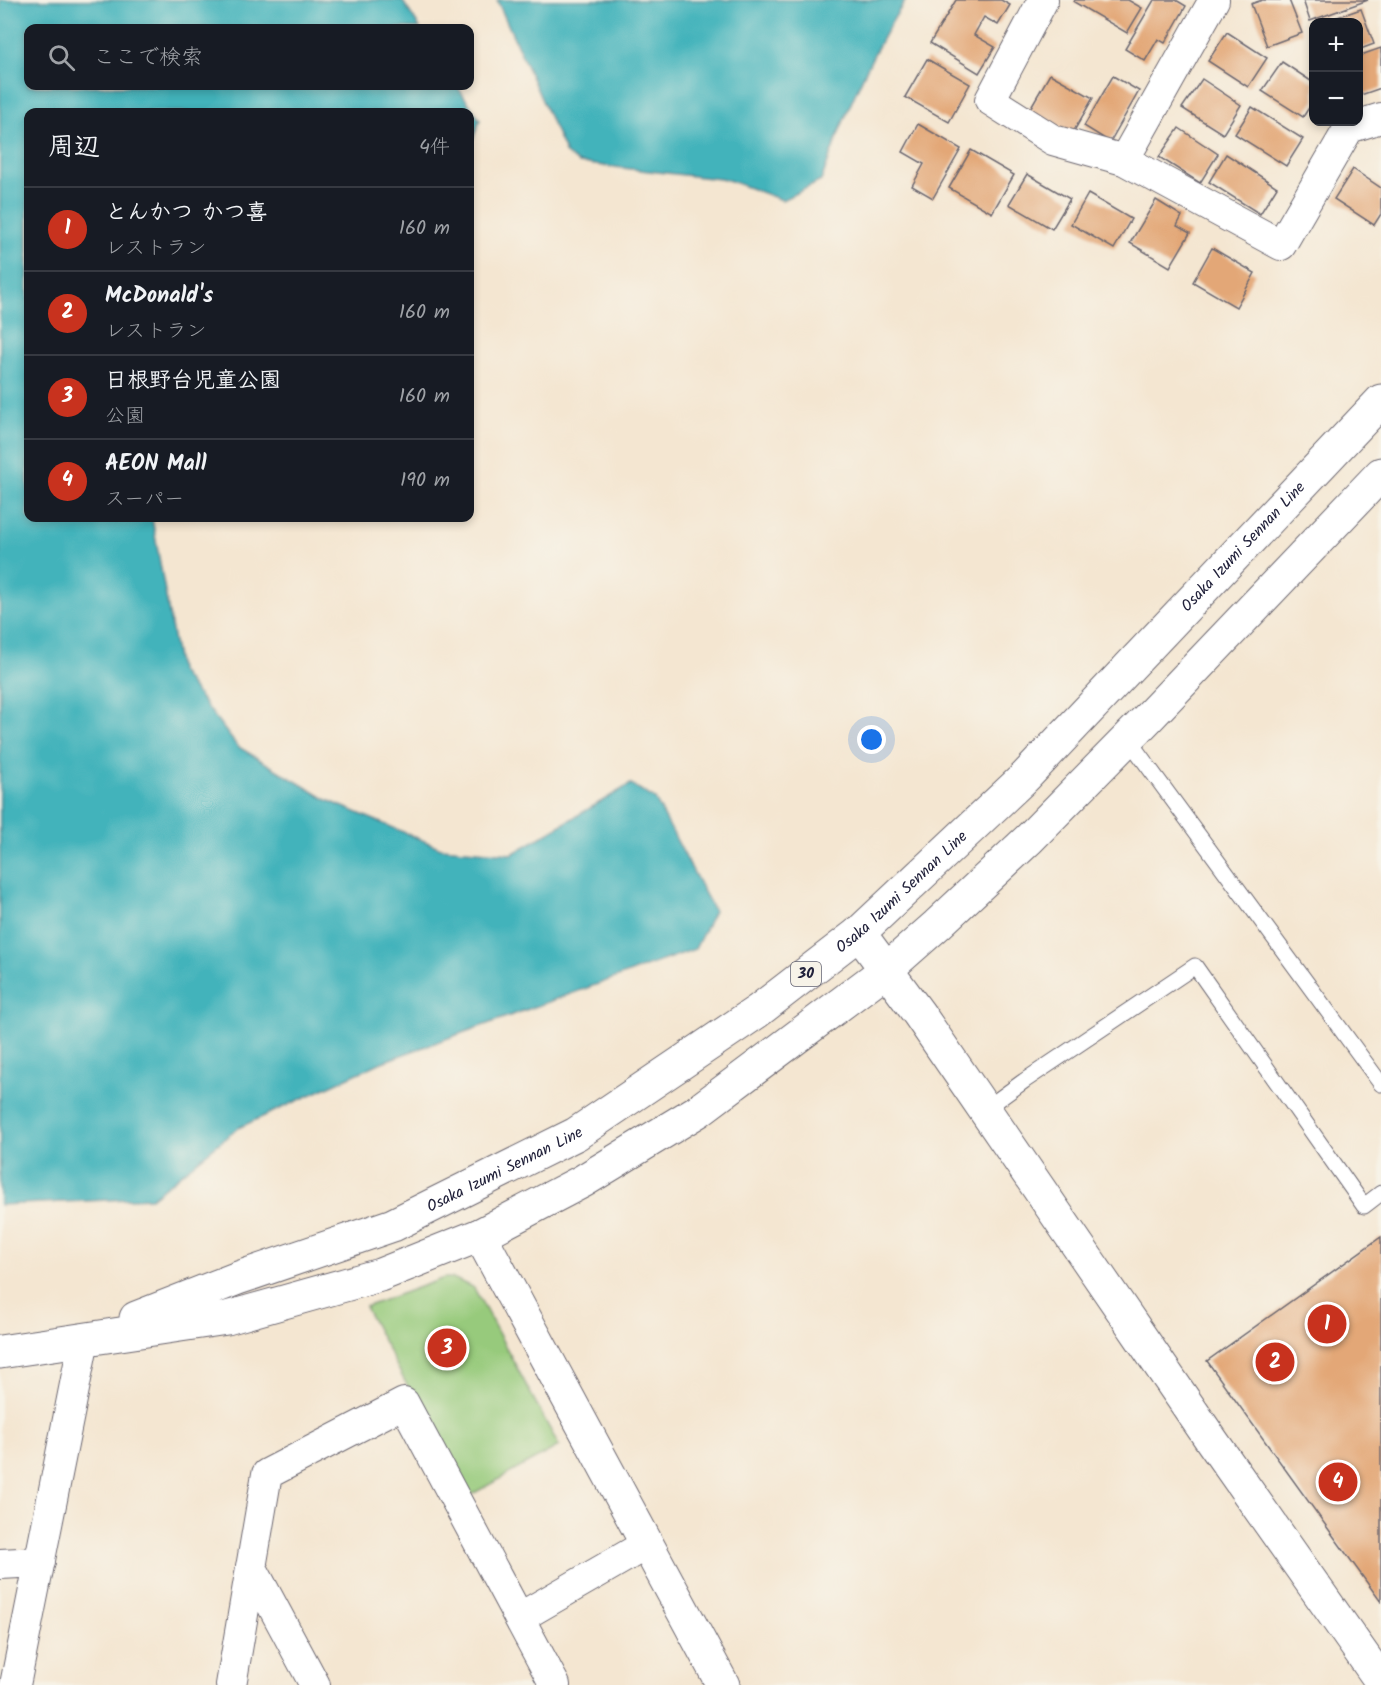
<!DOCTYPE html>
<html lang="ja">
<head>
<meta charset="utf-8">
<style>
  body { margin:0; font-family:Kalam,"Klee One",sans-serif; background:#242831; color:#f1f3f6 }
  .controls { position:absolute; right:18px; top:18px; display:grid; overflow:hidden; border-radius:12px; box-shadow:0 3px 9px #0003 }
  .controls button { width:54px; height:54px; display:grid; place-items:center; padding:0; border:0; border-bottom:2px solid #363941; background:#171b24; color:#f1f3f6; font:30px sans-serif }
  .you { position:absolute; left:872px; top:740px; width:21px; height:21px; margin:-15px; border:4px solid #fff; border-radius:50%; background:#1a73e8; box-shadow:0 0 0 9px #1a73e833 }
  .badge { display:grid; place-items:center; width:39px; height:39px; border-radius:50%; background:#c8321e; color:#fff; font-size:20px; font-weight:700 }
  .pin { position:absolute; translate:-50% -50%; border:3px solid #fff; box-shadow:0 2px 6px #0006 }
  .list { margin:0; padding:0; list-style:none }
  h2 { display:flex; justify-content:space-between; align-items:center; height:78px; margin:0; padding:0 24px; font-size:26px }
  h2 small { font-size:20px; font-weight:400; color:#9ea1a6 }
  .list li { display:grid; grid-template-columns:39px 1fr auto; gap:18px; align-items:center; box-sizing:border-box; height:84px; padding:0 24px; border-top:2px solid #363941 }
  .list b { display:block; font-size:22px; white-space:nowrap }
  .list p { margin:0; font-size:20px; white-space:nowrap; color:#9ea1a6 }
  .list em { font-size:20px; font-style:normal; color:#9ea1a6 }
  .icon { flex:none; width:33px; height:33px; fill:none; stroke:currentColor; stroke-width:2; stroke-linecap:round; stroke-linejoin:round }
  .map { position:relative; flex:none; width:1381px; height:1685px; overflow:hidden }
  .search { position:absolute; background:#171b24; box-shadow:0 3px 9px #0003; left:24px; top:24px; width:450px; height:66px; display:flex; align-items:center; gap:15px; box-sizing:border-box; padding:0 21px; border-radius:12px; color:#9ea1a6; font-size:22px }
  .panel { position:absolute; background:#171b24; box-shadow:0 3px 9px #0003; left:24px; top:108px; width:450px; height:414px; border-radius:12px }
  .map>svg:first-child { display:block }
</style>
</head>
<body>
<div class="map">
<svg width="1381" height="1685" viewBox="0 0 1381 1685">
  <rect width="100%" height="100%" fill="#f7f3e8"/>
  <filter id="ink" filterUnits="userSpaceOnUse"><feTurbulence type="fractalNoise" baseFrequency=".0167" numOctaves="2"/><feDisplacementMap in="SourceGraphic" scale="12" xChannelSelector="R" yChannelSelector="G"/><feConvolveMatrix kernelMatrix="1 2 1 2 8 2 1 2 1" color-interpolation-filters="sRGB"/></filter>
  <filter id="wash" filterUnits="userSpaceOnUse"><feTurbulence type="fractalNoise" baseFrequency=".008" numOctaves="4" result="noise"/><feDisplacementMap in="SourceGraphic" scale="24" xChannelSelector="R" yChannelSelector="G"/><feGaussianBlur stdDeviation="1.35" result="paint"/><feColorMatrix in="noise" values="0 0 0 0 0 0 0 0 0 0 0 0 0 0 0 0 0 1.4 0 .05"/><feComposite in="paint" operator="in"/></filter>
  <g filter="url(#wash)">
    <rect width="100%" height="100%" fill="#f4e6d1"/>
    <path fill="#97ca7b" stroke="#5c765b" stroke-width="1.5" d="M444 1278H453L474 1288 559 1446 467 1497 365 1307Z"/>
    <path fill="#43b3bb" stroke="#326a7b" stroke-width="1.5" d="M0 0H402L420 28H28V86H457L480 120 470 146V112H28V518H152L179 670 237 746 327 800 441 848 512 854 631 784 655 799 714 911 695 949 382 1062 238 1128 151 1198 0 1205Z
      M497 0H906C870 52 842 121 821 181L782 200 728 180 579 163 566 154Z"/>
    <g id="blocks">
      <path fill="#e3a777" d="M956 0H1001L1010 5 998 25 984 17 974 35 995 47 979 73 930 43Z
        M1075 0H1128L1142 8 1127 33 1074 2Z
        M1154 0H1176L1186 6 1165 43 1158 39 1145 61 1125 49Z
        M1262 0H1289L1302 33 1267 46 1251 4Z
        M1303 0H1368L1310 21Z
        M1361 9 1374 44 1358 50V22H1323Z
        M1227 32 1267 58 1248 87 1208 61Z
        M1381 48V88L1358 96V56Z
        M927 59 970 84 949 122 905 97Z
        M1282 62 1314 83V100L1303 117 1262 91Z
        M1050 74 1093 98 1071 136 1028 112Z
        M1113 76 1139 91 1110 142 1084 126Z
        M1202 79 1241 105 1223 134 1182 108Z
        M1252 107 1303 139 1286 166 1235 134Z
        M918 124 961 149 933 198 912 186 924 164 903 152Z
        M1179 128 1218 154 1200 183 1159 157Z
        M971 150 1014 175 992 213 949 188Z
        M1226 154 1277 187 1260 214 1209 182Z
        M1353 169 1381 188V214L1374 225 1334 199Z
        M1027 174 1070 199 1052 229 1009 204Z
        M1088 194 1131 219 1114 249 1071 224Z
        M1156 200 1182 216 1177 226 1190 233 1170 267 1130 243Z
        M1212 248 1255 273 1236 307 1193 282Z
        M1381 1237V1602L1207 1361Z"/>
    </g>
  </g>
  <g filter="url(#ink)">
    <use href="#blocks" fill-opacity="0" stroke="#6c6770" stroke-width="1.5"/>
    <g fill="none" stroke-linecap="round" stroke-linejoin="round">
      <defs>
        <path id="service" d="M1128 739 1381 1084
          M984 1110 1024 1081 1195 966 1364 1206 1381 1193"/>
        <path id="minor" d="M1043 0 990 100 1053 140 1124 160
          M1214 0 1124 160 1281 245 1349 128 1381 118
          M0 1564 40 1562
          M251 1566 315 1685
          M519 1618 647 1544
          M15 1685 84 1339
          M231 1685 267 1474 404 1403 555 1685"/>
        <path id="tertiary" d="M859 933 919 1014 1212 1441 1381 1681
          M480 1235 723 1685"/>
        <g id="primary">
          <path id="s1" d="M136 1318 238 1278 393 1225 576 1134 758 1011 859 933 1025 777 1381 401"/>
          <path d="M0 1352 227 1318 380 1275 480 1235 583 1181 698 1111 886 970 937 925 1029 839 1148 718 1381 474"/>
        </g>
      </defs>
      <use href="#service" stroke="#6c6770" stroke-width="17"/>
      <use href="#minor" stroke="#6c6770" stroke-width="32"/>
      <use href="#tertiary" stroke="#6c6770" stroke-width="35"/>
      <use href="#primary" stroke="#6c6770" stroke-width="35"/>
      <use href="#service" stroke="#fff" stroke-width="15"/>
      <use href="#minor" stroke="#fff" stroke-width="30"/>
      <use href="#tertiary" stroke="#fff" stroke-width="33"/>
      <use href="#primary" stroke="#fff" stroke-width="33"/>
    </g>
  </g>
  <g text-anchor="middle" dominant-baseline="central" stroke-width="6" stroke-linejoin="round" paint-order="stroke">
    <rect fill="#f7f3e8" stroke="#62616f" stroke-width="1.5" x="791" y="962" width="30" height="24" rx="4.5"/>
    <g font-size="15" font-weight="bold" fill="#22223b">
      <text x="806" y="974">30</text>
    </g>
    <g font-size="16" fill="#22223b" stroke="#f7f3e8">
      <text stroke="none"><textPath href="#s1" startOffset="1370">Osaka Izumi Sennan Line</textPath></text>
      <text stroke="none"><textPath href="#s1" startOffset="884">Osaka Izumi Sennan Line</textPath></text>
      <text stroke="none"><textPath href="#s1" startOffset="398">Osaka Izumi Sennan Line</textPath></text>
    </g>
  </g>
</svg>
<div class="controls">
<button>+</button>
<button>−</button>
</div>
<div class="you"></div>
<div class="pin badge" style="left:1327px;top:1324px">1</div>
<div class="pin badge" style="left:1275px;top:1362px">2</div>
<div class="pin badge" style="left:447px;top:1348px">3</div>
<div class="pin badge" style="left:1338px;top:1482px">4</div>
<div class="search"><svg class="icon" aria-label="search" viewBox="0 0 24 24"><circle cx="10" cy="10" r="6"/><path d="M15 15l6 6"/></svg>ここで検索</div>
<section class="panel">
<h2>周辺<small>4件</small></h2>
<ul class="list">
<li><span class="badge">1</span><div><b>とんかつ かつ喜</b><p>レストラン</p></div><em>160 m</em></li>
<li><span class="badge">2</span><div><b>McDonald's</b><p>レストラン</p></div><em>160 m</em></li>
<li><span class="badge">3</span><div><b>日根野台児童公園</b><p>公園</p></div><em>160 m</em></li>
<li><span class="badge">4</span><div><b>AEON Mall</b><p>スーパー</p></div><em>190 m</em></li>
</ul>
</section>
</div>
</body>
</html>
